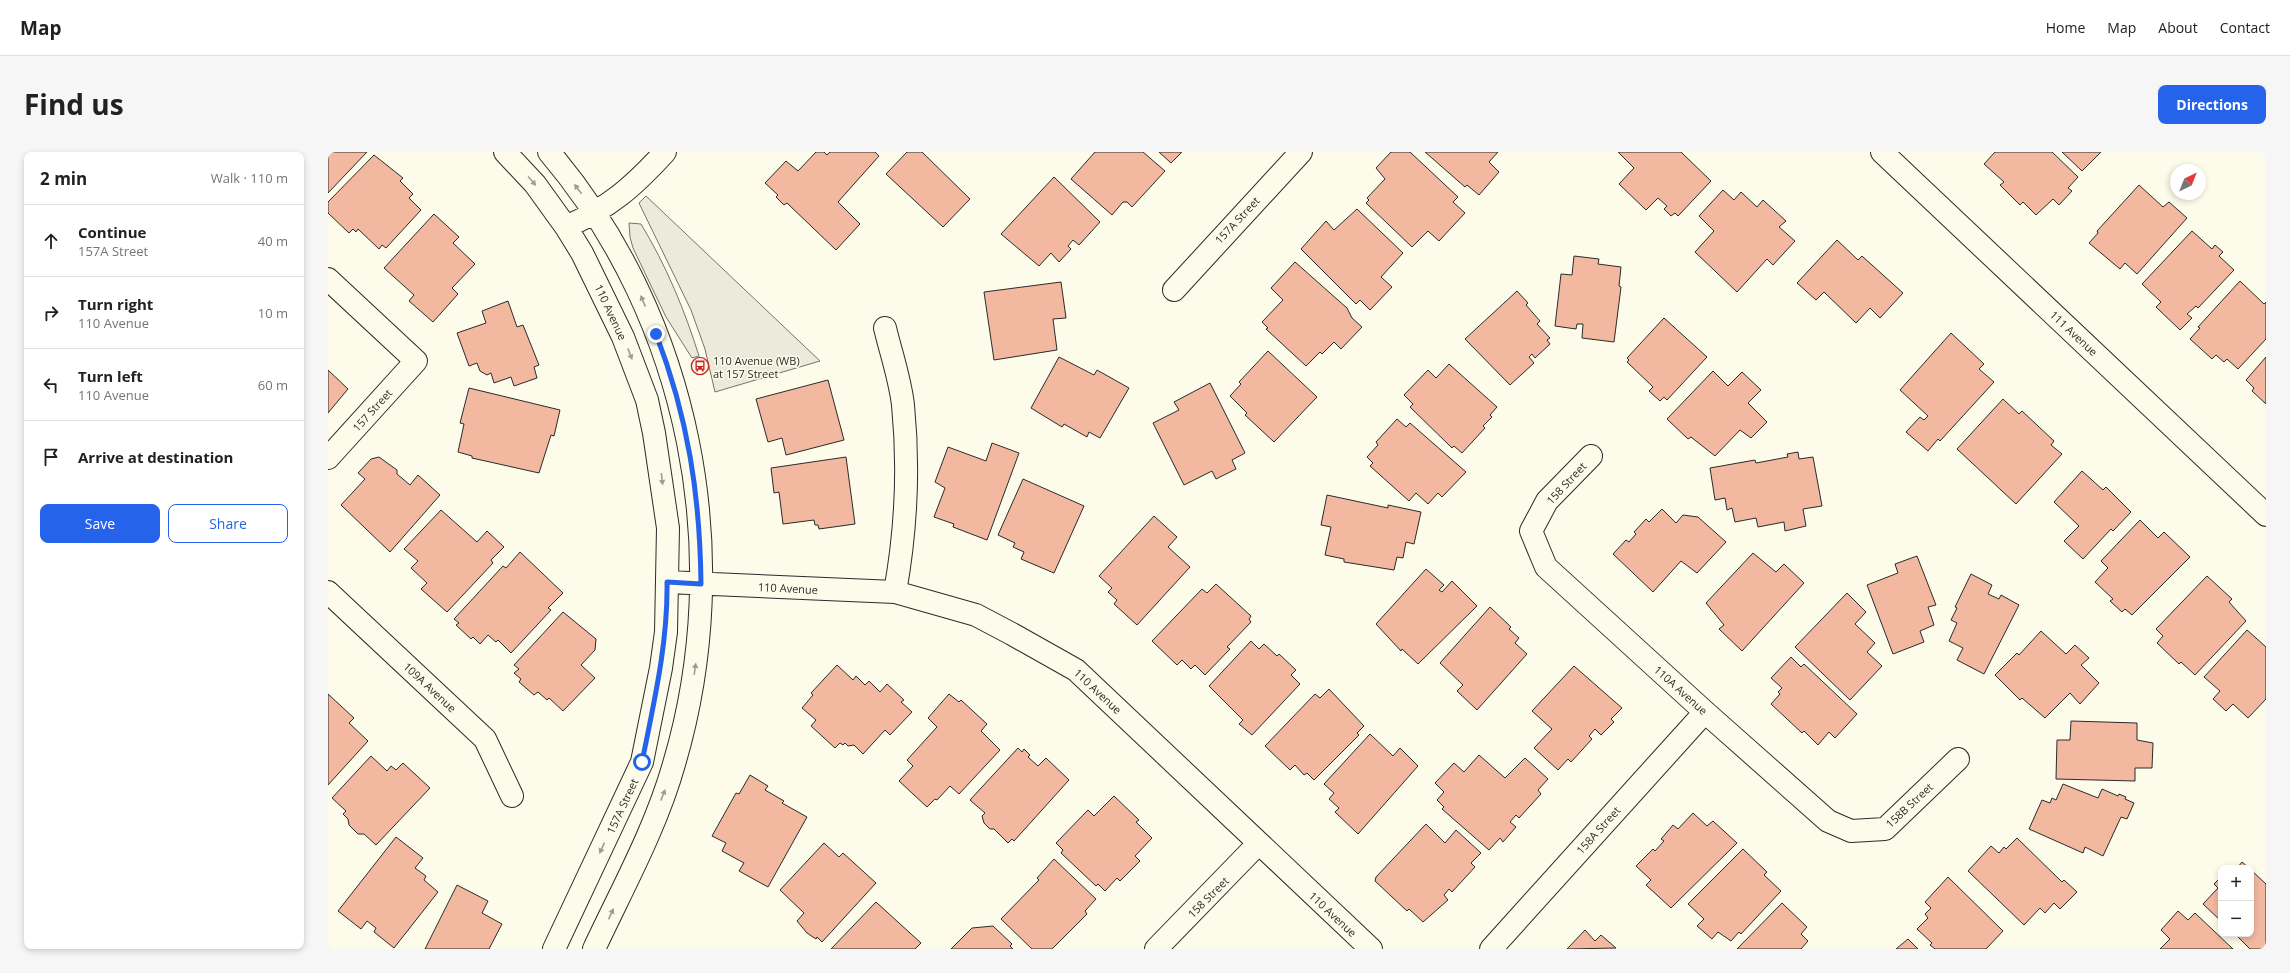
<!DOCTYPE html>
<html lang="en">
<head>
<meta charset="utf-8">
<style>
  body { margin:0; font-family:"Open Sans",sans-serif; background:#f6f6f6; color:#202124 }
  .controls { position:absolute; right:12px; bottom:12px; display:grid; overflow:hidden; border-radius:8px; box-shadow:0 2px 6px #0003 }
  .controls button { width:36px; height:36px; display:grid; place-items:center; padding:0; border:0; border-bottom:1px solid #e0e0e0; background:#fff; color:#202124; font:20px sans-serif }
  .compass { position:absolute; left:1842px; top:12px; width:36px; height:36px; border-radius:50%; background:#fff; box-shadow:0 2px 6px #0003; rotate:43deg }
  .stop { position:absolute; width:12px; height:12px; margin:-9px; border:3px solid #2563eb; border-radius:50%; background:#fff }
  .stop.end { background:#2563eb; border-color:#fff; box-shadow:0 1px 4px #0008 }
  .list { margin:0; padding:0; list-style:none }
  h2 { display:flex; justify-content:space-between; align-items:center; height:52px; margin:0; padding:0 16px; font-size:17px }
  h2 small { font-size:13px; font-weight:400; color:#757577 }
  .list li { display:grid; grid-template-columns:26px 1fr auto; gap:12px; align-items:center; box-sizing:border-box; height:72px; padding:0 16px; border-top:1px solid #e0e0e0 }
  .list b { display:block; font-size:15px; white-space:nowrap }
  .list p { margin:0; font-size:13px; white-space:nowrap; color:#757577 }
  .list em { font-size:13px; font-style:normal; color:#757577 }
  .actions { display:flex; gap:8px; padding:12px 16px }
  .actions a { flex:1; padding:9px 0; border:1px solid #2563eb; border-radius:8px; text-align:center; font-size:14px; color:#2563eb }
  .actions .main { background:#2563eb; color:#fff }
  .icon { flex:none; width:22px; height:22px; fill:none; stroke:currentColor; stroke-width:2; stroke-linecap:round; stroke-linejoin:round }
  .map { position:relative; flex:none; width:1938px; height:797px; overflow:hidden; border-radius:8px }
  header { display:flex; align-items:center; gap:24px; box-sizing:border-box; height:56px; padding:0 20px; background:#fff; border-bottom:1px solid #e0e0e0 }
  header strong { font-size:19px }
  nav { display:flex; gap:22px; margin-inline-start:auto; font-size:14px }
  .intro { display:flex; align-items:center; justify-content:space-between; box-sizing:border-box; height:96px; padding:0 24px }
  h1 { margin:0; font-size:28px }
  .button { padding:10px 18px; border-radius:8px; background:#2563eb; color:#fff; font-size:14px; font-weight:700 }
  main { display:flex; gap:24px; padding:0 24px }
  aside { flex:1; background:#fff; border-radius:8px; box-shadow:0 2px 6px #0003 }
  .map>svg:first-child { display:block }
</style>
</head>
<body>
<header>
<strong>Map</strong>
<nav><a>Home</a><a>Map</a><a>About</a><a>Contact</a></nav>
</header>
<div class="intro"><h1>Find us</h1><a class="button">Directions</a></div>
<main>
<aside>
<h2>2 min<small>Walk · 110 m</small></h2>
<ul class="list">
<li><svg class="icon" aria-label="ahead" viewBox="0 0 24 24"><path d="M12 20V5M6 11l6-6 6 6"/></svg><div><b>Continue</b><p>157A Street</p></div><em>40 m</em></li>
<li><svg class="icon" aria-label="right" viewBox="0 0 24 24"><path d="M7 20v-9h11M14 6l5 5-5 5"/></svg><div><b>Turn right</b><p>110 Avenue</p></div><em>10 m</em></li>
<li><svg class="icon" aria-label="left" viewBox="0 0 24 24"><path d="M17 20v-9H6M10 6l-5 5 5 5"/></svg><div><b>Turn left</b><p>110 Avenue</p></div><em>60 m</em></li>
<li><svg class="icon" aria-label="arrive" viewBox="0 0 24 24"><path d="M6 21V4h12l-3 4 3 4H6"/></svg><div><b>Arrive at destination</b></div></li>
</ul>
<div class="actions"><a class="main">Save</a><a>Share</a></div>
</aside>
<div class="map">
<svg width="1938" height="797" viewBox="0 0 1938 797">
  <rect width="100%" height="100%" fill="#fdfbea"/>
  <path fill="#ecebdb" stroke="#74746e" d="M318 44 492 209 387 240 377 197 363 158 311 51Z
    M301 71 313 72C338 113 357 159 371 204L364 206 338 165 305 96 302 85Z"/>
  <path fill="#f2b8a0" stroke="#2b2b2b" d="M0 0H39L0 41Z
    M488 0H496L499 3 502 0H547L551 4 510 50 532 72 508 98 459 51 456 53 448 45 450 43 437 31 458 9 470 19Z
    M579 0H594L642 47 615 75 558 22Z
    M767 0H815L837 19 804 55 799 50H795L784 63 743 27Z
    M831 0H854L843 11Z
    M1063 0H1082L1130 45 1125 50 1137 61 1111 89 1100 79 1084 95 1038 51 1041 48 1039 46 1057 27 1048 16Z
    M1097 0H1170L1161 10 1171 20 1151 43 1139 33 1137 35Z
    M1353 0 1383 29 1350 64 1347 61 1343 64 1336 57 1339 54 1330 46 1318 58 1291 32 1306 16 1290 0Z
    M1667 0H1724L1750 25 1740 36 1744 39 1731 53 1725 47 1708 63 1695 50 1692 53 1672 33 1676 30 1656 12Z
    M1734 0H1773L1754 19Z
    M46 3 75 26 72 29 85 42 81 46 93 58 58 96 54 93 51 97 30 77 28 80 25 77 21 81 0 61V50Z
    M726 25 772 70 751 93 745 88 740 94 743 97 731 110 723 101 711 114 673 82Z
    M1811 33 1835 55 1841 50 1859 66 1809 122 1797 111 1792 117 1761 91 1770 81 1769 79Z
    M1395 38 1406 48 1413 40 1429 55 1435 48 1458 69 1451 75 1467 89 1445 113 1439 107 1409 140 1367 100 1386 79 1371 64Z
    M1029 57 1075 101 1053 125 1064 135 1042 158 1032 148 1028 152 973 97 998 69 1006 78Z
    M106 62 131 85 125 91 147 112 124 136 130 142 105 170 81 149 86 143 56 116Z
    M1864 79 1884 97 1887 93 1895 100 1891 104 1906 118 1870 156 1868 154 1859 162 1864 166 1852 178 1828 155 1833 150 1814 132Z
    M1509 88 1530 108 1534 104 1575 141 1552 166 1542 156 1528 171 1496 140 1488 148 1469 131Z
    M1246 104 1271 107 1270 112 1293 115 1291 134 1293 135 1286 190 1254 186 1255 172H1249L1248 177 1227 174 1233 122 1244 123Z
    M967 110 1019 156 1024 166 1034 175 1013 197 1006 190 994 202 992 200 978 214 938 177 940 176 934 170 955 148 943 136Z
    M1912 129 1936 152 1938 150V187L1910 217 1899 207 1896 210 1888 203 1884 207 1862 187 1872 176 1870 175Z
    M733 130 738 166 725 167 729 198 666 208 656 140Z
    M1189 139 1200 151 1198 153 1212 169 1209 172 1222 186 1219 188 1222 192 1207 206 1204 202 1201 205 1206 211 1182 233 1137 187Z
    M180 149 189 175 195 173 211 213 206 215 209 226 186 234 183 225 166 231 163 221 159 223 152 219 149 211 141 214 129 181 158 171 154 159Z
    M1336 166 1379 205 1339 248 1336 245 1332 249 1321 239 1325 235 1299 210 1301 208 1299 206Z
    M1623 181 1656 212 1651 217 1666 230 1612 289 1610 287 1600 299 1578 280 1592 265 1596 268 1600 264 1572 238Z
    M940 199 989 245 946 290 917 263 919 261 902 244 913 232 911 230Z
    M731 205 766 223 769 218 801 236 772 286 761 280 759 285 736 272 734 275 703 256Z
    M1938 205V252L1924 239 1926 236 1918 228Z
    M1121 212 1169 255 1162 263 1164 265 1155 274 1157 276 1134 301 1126 294 1124 296 1082 255 1085 252 1076 243 1100 218 1108 226Z
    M0 218 20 237 0 261Z
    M1385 219 1400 234 1414 220 1433 238 1420 251 1439 270 1423 286 1412 278 1387 304 1363 285 1360 287 1339 267Z
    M500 228 516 288 458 303 454 286 440 290 428 247Z
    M882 231 917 301 904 308 908 317 888 327 884 319 856 333 825 271 851 258 846 250Z
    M141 236 232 258 226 284 223 283 211 321 144 306V304L130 300 136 272 132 271Z
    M1675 247 1691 262 1694 259 1726 289 1723 293 1734 302 1688 352 1629 297Z
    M1069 267 1078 275 1082 271 1138 320 1114 345 1110 341 1100 352 1088 341 1081 349 1042 314 1045 311 1039 305 1050 293 1048 290Z
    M664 291 691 301 659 388 625 375 626 372 606 365 617 336 607 330 620 295 658 309Z
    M1470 300 1471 307 1485 305 1494 354 1475 357 1478 374 1457 379 1456 370 1430 375 1428 366 1407 370 1404 356 1399 358 1397 346 1387 348 1382 316 1427 308 1428 311 1460 305 1459 302Z
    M51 305 69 318V322L82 333 90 323 112 343 62 400 13 353 37 327 30 321 43 307Z
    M518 305 527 372 491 377 490 373H487L486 368 455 372 451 340 446 341 443 316Z
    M1754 319 1775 338 1778 335 1803 360 1785 379 1783 377 1755 407 1736 389 1751 374 1726 350Z
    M695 327 756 354 726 421 693 407 696 400 685 395 687 391 670 383Z
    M999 343 1060 356V353L1093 360 1086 392 1078 390 1075 406 1069 405 1066 418 1016 410V407L997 403 1003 375 993 373Z
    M1334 357 1348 371 1355 363 1370 365 1398 390 1369 421 1353 409 1325 440 1285 402 1298 388 1301 390 1308 382 1306 380 1318 367 1321 370Z
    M113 358 149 390 159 379 176 395 163 408 165 411 119 460 93 437 99 431 83 416 90 409 76 397Z
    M826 364 849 385 840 395 862 415 809 473 786 452 789 448 780 440 784 436 771 424Z
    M1812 368 1830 386 1836 380 1862 405 1804 463 1797 457 1794 460 1782 449 1785 447 1767 430 1780 416 1773 409Z
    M192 400 235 441 220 456 223 458 183 501 170 488 168 490 160 483 152 492 145 485 143 487 128 473 131 471 126 467 175 414 178 416Z
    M1425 401 1448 420 1456 412 1476 431 1414 499 1391 477 1396 473 1378 451Z
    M1589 404 1608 453 1600 455 1606 473 1592 479 1596 490 1565 502 1539 433 1570 421 1567 412Z
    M1098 417 1116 433 1111 438 1114 440 1124 429 1149 454 1090 512 1074 497 1073 499 1048 472Z
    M1643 422 1664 433 1660 442 1671 447 1673 443 1691 453 1656 522 1629 508 1635 496 1621 489 1629 471 1623 468 1629 456 1627 455Z
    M1879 424 1904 447 1901 450 1918 469 1867 523 1853 510 1851 512 1829 491 1835 484 1828 477Z
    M888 432 923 464 921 467 923 470 899 495 902 497 877 523 867 513 863 517 854 508 849 513 824 489 874 437 879 441Z
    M1519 441 1538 460 1527 472 1547 491 1539 500 1554 514 1522 548 1467 495Z
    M1162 455 1183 475 1181 477 1191 486 1187 491 1199 502 1149 558 1129 539 1135 533 1112 511Z
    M235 460 268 487 267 498 253 513 267 526 235 559 221 546 219 548 210 540 206 543 191 530 193 527 186 521 191 517 186 513Z
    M1919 478 1938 495V547L1920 566 1905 552 1898 559 1885 547 1892 539 1876 525Z
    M1713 479 1738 502 1747 493 1761 506 1753 513 1771 531 1752 552 1742 541 1717 566 1694 546 1692 548 1667 523 1689 501 1691 503Z
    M923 489 931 497 936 492 949 504 951 502 968 518 963 523 972 532 924 583 911 572 915 568 881 534Z
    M1463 505 1473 515 1476 512 1529 562 1507 586 1501 580 1490 593 1476 579 1474 581 1443 552 1452 542 1450 540 1454 536 1443 526Z
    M509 513 525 528 528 524 537 533 541 529 552 540 559 532 576 548 573 550 584 560 562 583 557 578 535 602 526 593 520 594 517 591 515 593 512 591 507 596 483 574 488 568 474 556 485 543 483 541Z
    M1246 514 1294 556 1283 567 1286 570 1273 583 1267 577 1261 584 1264 587 1243 610 1240 607 1230 618 1206 596 1224 577 1204 559Z
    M1001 537 1036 574 1029 581 1031 583 986 628 979 621 976 623 967 613 962 618 937 594 987 542 992 546Z
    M0 542 26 566 21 571 40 589 0 633Z
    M621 542 631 550 633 548 659 572 653 579 672 598 631 642 622 634 609 648 607 647 599 655 571 629 585 614 579 608 609 575 600 566Z
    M1743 569 1809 571V588L1825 591 1824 616H1807V629L1728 627 1729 588H1742Z
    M1042 582 1065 604 1072 596 1090 614 1030 682 1007 660 1011 656 1001 647 1006 641 996 632Z
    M690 596 694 600 696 597 702 603 700 605 710 614 718 606 741 628 686 689 684 687 680 691 666 677H662L656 671 654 664 657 661 642 648Z
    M1151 603 1177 626 1197 606 1220 627 1210 638 1213 642 1191 666 1188 663 1182 670 1188 675 1175 690 1172 686 1161 698 1114 657 1116 655 1109 648 1116 640 1107 631 1126 611 1136 620Z
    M43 604 59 619 63 614 68 618 75 611 102 636 48 693 36 682H30L21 673 20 667 15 662 18 659 4 646Z
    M422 623 440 634 437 638 456 649 454 651 479 665 440 735 411 719 416 711 394 699 398 691 384 684 408 641 411 642Z
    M1735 632 1770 646 1774 637 1790 644 1791 642 1798 645 1797 647 1806 651 1799 667 1793 665 1775 704 1757 695 1755 701 1701 677 1714 648 1722 651 1724 646 1728 648Z
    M786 644 811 668 808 670 824 686 807 704 812 709 792 729 789 726 777 739 770 732 768 734 733 701 735 698 728 691 760 658 766 664Z
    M1365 661 1379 674 1385 669 1409 691 1343 756 1318 733 1323 728 1308 714 1325 697 1327 699 1336 689 1333 687 1345 673 1350 677Z
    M1098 672 1117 691 1128 678 1153 701 1143 711 1147 715 1124 740 1121 737 1116 743 1120 748 1095 770 1081 757 1079 759 1047 729 1048 725Z
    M68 685 95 706 87 716 98 724 96 728 110 740 66 796 46 780 48 776 39 769 33 777 10 759Z
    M1689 686 1734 730 1736 728 1749 740 1732 757 1726 751 1717 761 1712 756 1696 773 1640 719 1663 694 1671 701 1676 695 1678 697Z
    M496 691 511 705 515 701 548 731 494 790 489 785 488 787 479 781 469 769 476 761 452 738Z
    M1415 697 1439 720 1436 723 1453 739 1413 782 1411 780 1403 789 1390 780 1384 787 1369 774 1376 767 1360 752Z
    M726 707 768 747 757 759 759 762 724 797H704L673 767 711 728 709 726Z
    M1914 710 1921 716H1909Z
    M1923 718 1938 732V797H1922L1907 782H1923Z
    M1620 725 1675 779 1658 797H1607L1602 793 1604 791 1589 777 1600 766 1597 762 1603 756 1597 750Z
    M1893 725V769L1875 752 1890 736 1886 732Z
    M129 733 160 749 154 761 174 772 161 797H97Z
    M548 750 593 791 587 797H503Z
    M1454 751 1479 775 1473 782 1480 789 1473 797H1409Z
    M1850 759 1860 768 1867 761 1905 797H1832L1842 787 1833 778Z
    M665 774 684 792 682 794 685 797H623L644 776Z
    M1257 778 1267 789 1273 783 1288 796 1239 797Z
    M1580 787 1590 797H1568Z"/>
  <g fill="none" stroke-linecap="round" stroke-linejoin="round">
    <defs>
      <path id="minor" d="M177 0 207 32 238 75 254 101 295 185 319 248 326 281 340 376 338 480 333 516 314 610 226 797
        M221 0C363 167 408 403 346 612 328 676 294 737 266 797
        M1554 0 1938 363
        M238 75C282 55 305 35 337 0
        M0 127 88 209 0 306
        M846 138 973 0
        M557 176C563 201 572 227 575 253 581 314 578 379 567 440
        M1263 304 1219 349 1203 379 1218 415 1377 560 1500 669 1523 679 1557 677 1630 607
        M339 430 567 440 648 463 684 482 748 518 1043 797
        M0 440 157 587 184 644
        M828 797 930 692
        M1163 797 1377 560"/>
    </defs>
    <use href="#minor" stroke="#2b2b2b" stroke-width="24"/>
    <use href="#minor" stroke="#fdfbea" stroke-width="22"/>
  </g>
  <defs><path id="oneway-solid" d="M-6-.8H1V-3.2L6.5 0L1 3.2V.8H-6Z"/></defs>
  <g fill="#9e9d94">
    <use href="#oneway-solid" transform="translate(204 29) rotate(49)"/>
    <use href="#oneway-solid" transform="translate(250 37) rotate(-127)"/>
    <use href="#oneway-solid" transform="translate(315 149) rotate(-113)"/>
    <use href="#oneway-solid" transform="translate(302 202) rotate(69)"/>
    <use href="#oneway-solid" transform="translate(334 327) rotate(83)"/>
    <use href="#oneway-solid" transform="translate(367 517) rotate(-82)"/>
    <use href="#oneway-solid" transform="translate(335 643) rotate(-69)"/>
    <use href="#oneway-solid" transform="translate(274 696) rotate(115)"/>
    <use href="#oneway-solid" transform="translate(283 762) rotate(-65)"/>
  </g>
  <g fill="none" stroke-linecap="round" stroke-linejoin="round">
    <path stroke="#2563eb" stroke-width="5" d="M314 610C326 550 340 491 339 430L373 432C372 343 360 265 328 182"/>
  </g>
  <defs>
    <symbol id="bus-ring" viewBox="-11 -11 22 22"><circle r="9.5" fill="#fdfbea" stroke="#c62828" stroke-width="1.5"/><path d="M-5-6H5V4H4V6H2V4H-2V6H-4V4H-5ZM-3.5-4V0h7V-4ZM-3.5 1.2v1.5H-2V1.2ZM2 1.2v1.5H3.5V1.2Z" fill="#c62828"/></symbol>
  </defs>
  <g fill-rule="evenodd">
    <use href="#bus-ring" x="362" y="204" width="20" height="20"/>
  </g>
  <g text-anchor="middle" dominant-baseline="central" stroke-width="3" stroke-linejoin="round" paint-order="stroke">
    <g font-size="11" fill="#2b2b2b" stroke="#fdfbea">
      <text transform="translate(909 68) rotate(-47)">157A Street</text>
      <text transform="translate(283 160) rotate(65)">110 Avenue</text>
      <text transform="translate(1746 181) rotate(43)">111 Avenue</text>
      <text transform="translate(44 258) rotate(-48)">157 Street</text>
      <text transform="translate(1238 331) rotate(-47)">158 Street</text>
      <text transform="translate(460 436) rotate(3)">110 Avenue</text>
      <text transform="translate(102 535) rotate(43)">109A Avenue</text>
      <text transform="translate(1353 538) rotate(42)">110A Avenue</text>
      <text transform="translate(770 539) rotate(43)">110 Avenue</text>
      <text transform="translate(1581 653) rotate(-43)">158B Street</text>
      <text transform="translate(294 654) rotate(-65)">157A Street</text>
      <text transform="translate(1270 678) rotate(-48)">158A Street</text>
      <text transform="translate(880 745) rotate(-45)">158 Street</text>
      <text transform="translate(1005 762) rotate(43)">110 Avenue</text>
    </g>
    <g font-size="11" fill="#2b2b2b" stroke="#fdfbea" text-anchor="start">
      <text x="385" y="208">110 Avenue (WB)<tspan x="385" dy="13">at 157 Street</tspan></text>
    </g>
  </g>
</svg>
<div class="controls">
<button>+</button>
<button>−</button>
</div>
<svg class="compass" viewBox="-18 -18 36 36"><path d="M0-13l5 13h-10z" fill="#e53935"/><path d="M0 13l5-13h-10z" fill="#757577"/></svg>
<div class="stop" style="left:314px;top:610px"></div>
<div class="stop end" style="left:328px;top:182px"></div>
</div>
</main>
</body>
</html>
